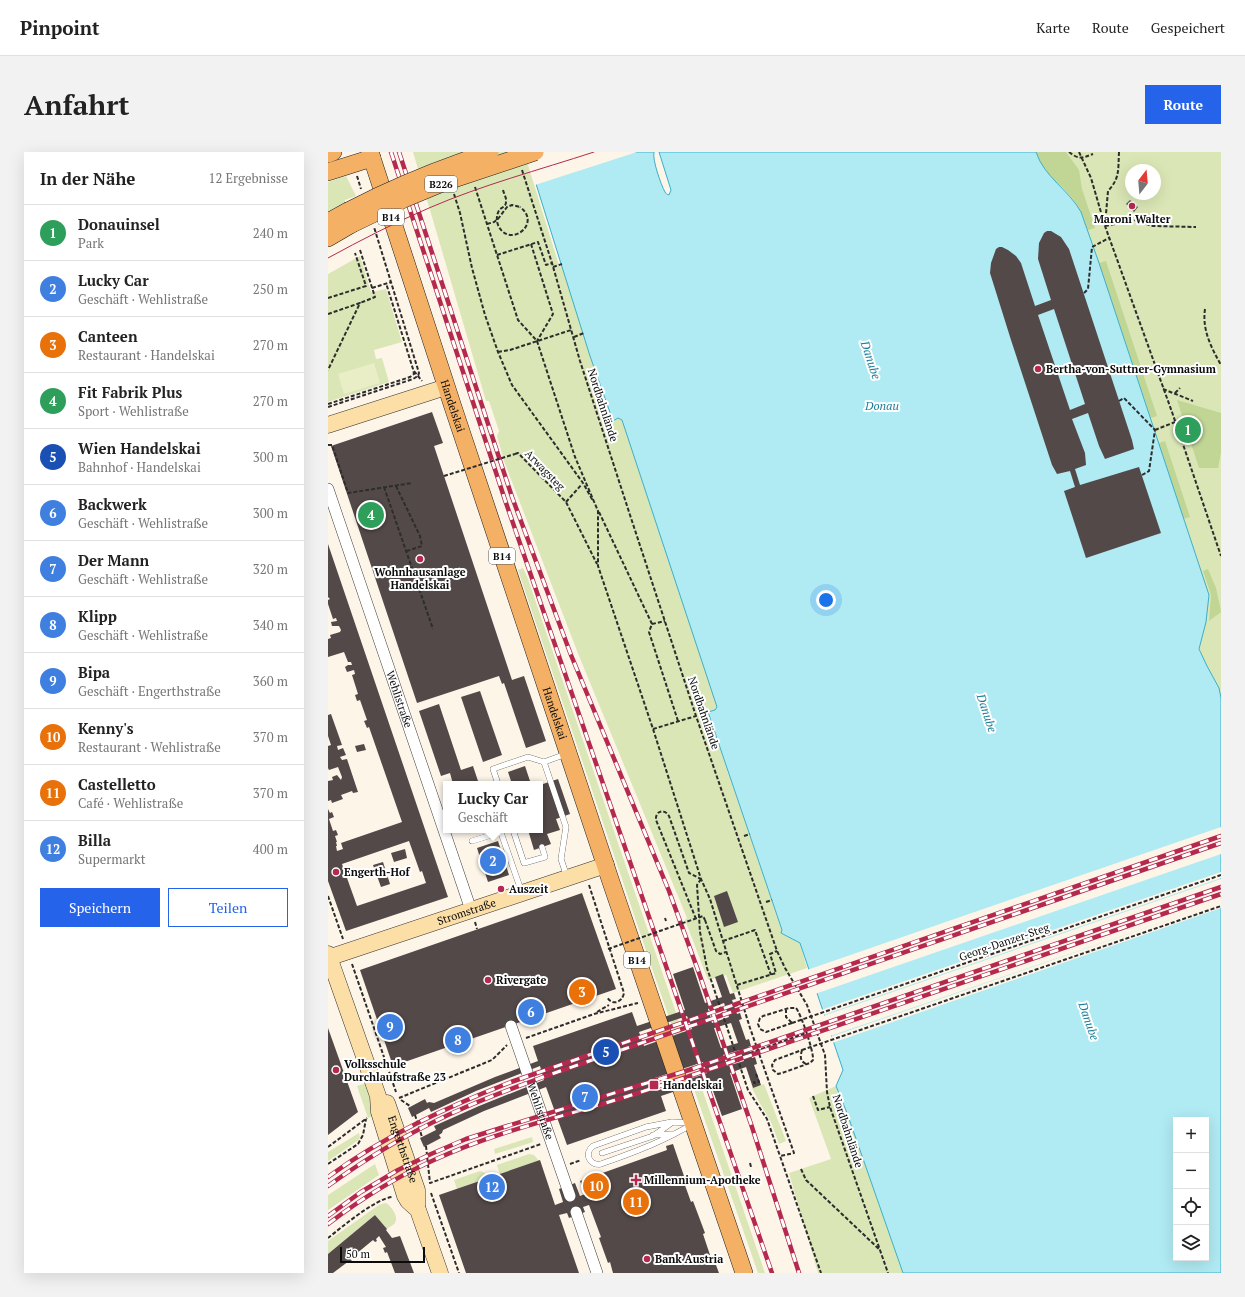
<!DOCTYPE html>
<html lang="de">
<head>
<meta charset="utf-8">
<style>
  body { margin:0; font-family:"PT Serif",serif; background:#f2f2f2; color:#222 }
  .controls { position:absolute; right:12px; bottom:12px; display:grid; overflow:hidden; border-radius:0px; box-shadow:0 4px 16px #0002 }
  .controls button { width:36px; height:36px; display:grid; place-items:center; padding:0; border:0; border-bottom:1px solid #e0e0e0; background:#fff; color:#222; font:20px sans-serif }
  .compass { position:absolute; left:797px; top:12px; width:36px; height:36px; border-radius:50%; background:#fff; box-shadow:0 4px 16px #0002; rotate:16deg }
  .scale { position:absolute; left:12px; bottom:10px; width:85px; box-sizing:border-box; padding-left:4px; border:2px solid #0b0b0b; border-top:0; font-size:11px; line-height:14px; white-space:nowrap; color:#0b0b0b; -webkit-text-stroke:3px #fff; paint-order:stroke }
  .you { position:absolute; left:498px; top:448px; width:14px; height:14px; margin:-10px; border:3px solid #fff; border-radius:50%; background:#1a73e8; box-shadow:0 0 0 6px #1a73e833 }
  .badge { display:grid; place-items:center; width:26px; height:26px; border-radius:50%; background:#2563eb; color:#fff; font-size:13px; font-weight:700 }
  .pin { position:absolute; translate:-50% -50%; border:2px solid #fff; box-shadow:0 1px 4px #0006 }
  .popup { position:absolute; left:115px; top:629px; width:100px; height:52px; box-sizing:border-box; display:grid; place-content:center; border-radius:0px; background:#fff; filter:drop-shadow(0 1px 3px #0005); font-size:13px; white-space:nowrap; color:#767676 }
  .popup b { font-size:15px; color:#222 }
  .popup::after { content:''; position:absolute; left:50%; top:100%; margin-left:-8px; border:8px solid transparent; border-top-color:#fff }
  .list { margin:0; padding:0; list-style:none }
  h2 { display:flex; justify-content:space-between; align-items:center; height:52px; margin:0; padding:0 16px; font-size:17px }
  h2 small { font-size:13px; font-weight:400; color:#767676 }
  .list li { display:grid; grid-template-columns:26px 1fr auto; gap:12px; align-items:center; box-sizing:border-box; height:56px; padding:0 16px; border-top:1px solid #e0e0e0 }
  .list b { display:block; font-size:15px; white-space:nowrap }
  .list p { margin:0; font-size:13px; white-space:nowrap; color:#767676 }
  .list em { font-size:13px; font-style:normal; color:#767676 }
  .actions { display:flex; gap:8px; padding:12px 16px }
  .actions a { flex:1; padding:9px 0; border:1px solid #2563eb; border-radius:0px; text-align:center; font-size:14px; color:#2563eb }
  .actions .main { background:#2563eb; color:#fff }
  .icon { flex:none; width:22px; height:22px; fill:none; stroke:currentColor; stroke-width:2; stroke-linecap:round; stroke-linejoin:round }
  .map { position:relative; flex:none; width:893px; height:1121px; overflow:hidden; border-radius:0px }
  header { display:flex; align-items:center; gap:24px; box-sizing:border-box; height:56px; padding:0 20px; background:#fff; border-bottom:1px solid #e0e0e0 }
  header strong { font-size:19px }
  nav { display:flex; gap:22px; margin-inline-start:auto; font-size:14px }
  .intro { display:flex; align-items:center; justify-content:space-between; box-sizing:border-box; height:96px; padding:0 24px }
  h1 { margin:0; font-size:28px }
  .button { padding:10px 18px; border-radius:0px; background:#2563eb; color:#fff; font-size:14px; font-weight:700 }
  main { display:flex; gap:24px; padding:0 24px }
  aside { flex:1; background:#fff; border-radius:0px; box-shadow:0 4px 16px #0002 }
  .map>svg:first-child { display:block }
</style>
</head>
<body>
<header>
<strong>Pinpoint</strong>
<nav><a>Karte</a><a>Route</a><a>Gespeichert</a></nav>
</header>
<div class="intro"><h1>Anfahrt</h1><a class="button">Route</a></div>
<main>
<aside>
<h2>In der Nähe<small>12 Ergebnisse</small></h2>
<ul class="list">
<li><span class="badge" style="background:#2e9e5b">1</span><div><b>Donauinsel</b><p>Park</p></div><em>240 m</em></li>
<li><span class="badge" style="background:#3f7fe0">2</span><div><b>Lucky Car</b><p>Geschäft · Wehlistraße</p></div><em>250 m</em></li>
<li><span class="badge" style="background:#e8710a">3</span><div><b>Canteen</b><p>Restaurant · Handelskai</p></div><em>270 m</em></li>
<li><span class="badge" style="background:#2e9e5b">4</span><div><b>Fit Fabrik Plus</b><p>Sport · Wehlistraße</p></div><em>270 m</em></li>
<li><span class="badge" style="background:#1a4fb4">5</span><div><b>Wien Handelskai</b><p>Bahnhof · Handelskai</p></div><em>300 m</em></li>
<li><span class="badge" style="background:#3f7fe0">6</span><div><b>Backwerk</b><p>Geschäft · Wehlistraße</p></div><em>300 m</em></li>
<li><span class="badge" style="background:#3f7fe0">7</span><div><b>Der Mann</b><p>Geschäft · Wehlistraße</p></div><em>320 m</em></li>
<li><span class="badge" style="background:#3f7fe0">8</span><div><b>Klipp</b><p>Geschäft · Wehlistraße</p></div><em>340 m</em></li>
<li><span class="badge" style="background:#3f7fe0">9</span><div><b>Bipa</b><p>Geschäft · Engerthstraße</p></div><em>360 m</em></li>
<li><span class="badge" style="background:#e8710a">10</span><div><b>Kenny's</b><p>Restaurant · Wehlistraße</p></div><em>370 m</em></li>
<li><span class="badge" style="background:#e8710a">11</span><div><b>Castelletto</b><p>Café · Wehlistraße</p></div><em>370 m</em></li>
<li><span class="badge" style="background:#3f7fe0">12</span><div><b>Billa</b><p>Supermarkt</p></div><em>400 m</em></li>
</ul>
<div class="actions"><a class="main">Speichern</a><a>Teilen</a></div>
</aside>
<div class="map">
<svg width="893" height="1121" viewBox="0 0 893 1121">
  <rect width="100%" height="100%" fill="#fef5e9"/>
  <path fill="#dae6b5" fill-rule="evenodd" d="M85 0H196L229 107 232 115 234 114 255 179 254 180 255 183H256L262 204 285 269 290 266 294 268 389 555 387 558 380 561 454 779 453 781 472 791 479 816 405 841 398 823 380 828 357 768 359 766 251 504 176 309 169 284 171 279 161 249H158Z
    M708 0H893V546C890 529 877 515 872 498 870 492 879 453 881 443L771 111 753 60ZM803 18H827V42H803Z
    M18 24 28 44 17 48V51L0 61V30Z
    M32 104 43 140 58 137 74 190 46 198 48 207 54 206 61 230 0 250V122Z
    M195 416 200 427C279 659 358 890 437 1121H430L327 825 190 418Z
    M42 930 49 962 40 966 29 934Z
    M436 932 458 989 451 992 443 970 430 948 424 936Z
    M508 934 519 961 575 1121H490L461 1021 503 1007 481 946Z
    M31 981 32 986 29 989 0 1009V1000Z
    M204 985 205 990 167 1002 166 997Z
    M201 1002 206 1003 211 1009 172 1022 169 1013Z
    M47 1012 51 1023 0 1058V1043Z
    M152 1019 155 1020 162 1025 129 1037 126 1028Z
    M58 1051C63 1054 71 1064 67 1071 66 1073 61 1075 59 1077L47 1063 0 1102V1089L48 1055 53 1052Z"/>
  <path fill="#c1d695" d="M708 0H738L751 18 754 37 767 76 760 78C756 67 752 56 745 47 731 30 715 22 708 0Z
    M778 109 829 264 823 266 771 111Z
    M849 248 893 261V300L890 316H871Z
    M837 289 862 365 855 367 831 291Z
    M880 417 888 436 893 459V460L881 469 883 443 875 419Z"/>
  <path fill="#e9eec6" d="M46 211 52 231 16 242 10 222Z"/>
  <path fill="#b0eaf3" stroke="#3aafc8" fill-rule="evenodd" d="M198 0H326C324 7 333 33 337 40 338 42 339 42 341 43L343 38 331 0H708C716 25 741 38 753 60L771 111 881 443 878 470 871 497 879 514 891 536 893 546V1121H575L519 961 508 934 515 918 472 791 453 781 454 778 380 560 387 558 389 555 294 268 290 266 285 269 262 204ZM848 968H878V1106H848Z"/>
  <path fill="#fef5e9" d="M196 0H309L207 33Z
    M893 675V702L487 842 479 818Z
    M893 720V726L495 863 493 858Z
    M893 727V750L502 884 495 864Z
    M893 750V756L504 891 502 885Z"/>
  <path fill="#534948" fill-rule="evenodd" d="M802 48 810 55 806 60 798 52Z
    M719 79H723L733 85 741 97 744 106 804 288 806 297 777 307 771 294 760 261 744 267 757 301 758 313 747 317 752 333 811 315 833 381 758 406 736 339 747 335 742 319 729 322 724 313 683 188 662 121 663 111 668 97 671 95H674L680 98 688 104 693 111 707 154 723 148 710 107 711 91 716 81ZM726 157 757 252 742 258 710 163Z
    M104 260 115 291 106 294 184 528 196 524 218 589 198 596 176 531 174 532 171 524 89 551 3 294Z
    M0 392 120 745 18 779 0 729V657L2 661 4 660 6 665 1 667 5 679 8 678 10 683 7 684 9 690H8L9 694H8L9 699 15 697 13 691 74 670 41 575 39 576 36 569 39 568 32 548 29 549 27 543 30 542 24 523 27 522 26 518 19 520 17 515 20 513H24L23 510H20L16 500 0 505V487L3 486 2 483 12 480 13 478 11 474H4L3 470 9 469 8 466 5 467 0 452V448L2 447 0 445ZM81 689 92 720 94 719 98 731 29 754 14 712Z
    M152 539 174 603 155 610 133 545Z
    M111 552 133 618 145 614 151 632H125L122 621 113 624 91 559Z
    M3 562 14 593 9 594 10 598 15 596 18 603 12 605 14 608 19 607 30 640 25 641 24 639 13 643 15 647 4 651 3 648 0 649V629L5 628 4 625 9 623 13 628 14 625 10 615 1 618 0 616V594L3 593 0 584V563Z
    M36 592 38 598 29 600 27 594Z
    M197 614 203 632H184L180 620Z
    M230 627 242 662 228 667 232 678 219 682 223 692 206 698 200 678H212V633Z
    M170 689 181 723 160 730 149 696Z
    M77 697 79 706 66 710 63 701Z
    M55 710 62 732 53 735 45 713Z
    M399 739 410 770 396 775 386 744Z
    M254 741 288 837 65 914 32 818Z
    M365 815 377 851 394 845 387 825 395 822 402 842 406 841 408 847 404 848 409 862 412 861 414 867 411 868 418 888 421 887 423 894 420 895 424 906 427 905 428 908 429 912 426 913 433 933 425 936 418 915 402 921 414 957 394 964 381 928 333 944 338 959 239 993 218 935 156 959 115 978 114 981 111 983 113 986 96 995 92 986 108 978 106 974 151 954 216 928 212 914 148 939 103 960 101 956 84 965 80 956 97 947 99 951 101 950 106 951 167 925 210 909 205 894 304 860 309 874 357 858 345 822ZM396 851 401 865 384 871 380 857ZM359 864 364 877 316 894 311 880ZM403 871 410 891 393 896 386 876ZM412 898 416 909 399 914 395 903ZM375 910 379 921 331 938 327 926Z
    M0 876 30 960 0 983Z
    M345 992 356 1024 354 1025 363 1050 365 1049 377 1081 375 1082 383 1106 385 1105 391 1121H285L282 1110 280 1111 271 1086 273 1085 261 1053 255 1055 257 1060 241 1066 239 1061 231 1063 251 1121H138L111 1043 212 1008 227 1053 235 1050 231 1037 247 1031 252 1044 257 1042 252 1029 339 998 338 994Z
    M47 1063 59 1077 58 1078 64 1086 72 1084 86 1121H67L59 1100 57 1101 55 1096 58 1095 51 1084 48 1087 49 1089 47 1090 45 1088 22 1107 24 1109 22 1111 21 1109 5 1121H0V1102Z"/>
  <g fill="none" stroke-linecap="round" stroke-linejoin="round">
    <defs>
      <path id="lane" d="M238 602 216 610 238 675 233 707 239 725
        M170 632 165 617 200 605 216 610
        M172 678 194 741
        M185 678 196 711 217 705 214 695
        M144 689 173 680
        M344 970 366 971C335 990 306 1000 273 1012 261 1014 256 1001 265 994L318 975Z
        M325 983 344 982
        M274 1001 325 984 342 972"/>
      <g id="street">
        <path id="s1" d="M0 337 143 758"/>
        <path id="s2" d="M183 874 242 1044"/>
        <path d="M248 1060 269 1121"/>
      </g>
      <g id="secondary">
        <path d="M0 273 118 235"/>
        <path d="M0 802 50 944 51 960 77 1044 80 1049 90 1058 112 1121"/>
        <path id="s3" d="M0 806 278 713"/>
        <path id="s4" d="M59 951 89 1038V1055"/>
      </g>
      <g id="primary">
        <path id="s5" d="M42 0 125 255 283 730 416 1121"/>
        <path d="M0 2 5 0"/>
        <path d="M0 20 44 6"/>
        <path d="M0 70 20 59"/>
        <path d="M0 86 24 72"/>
      </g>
    </defs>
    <use href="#lane" stroke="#3e3e3e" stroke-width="6"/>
    <use href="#street" stroke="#3e3e3e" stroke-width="12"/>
    <use href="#secondary" stroke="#2d2d2d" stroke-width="17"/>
    <use href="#primary" stroke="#1c1c1c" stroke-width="18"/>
    <path stroke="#2d2d2d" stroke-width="2" stroke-dasharray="4 2" stroke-linecap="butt" d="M741 0C751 8 754 6 765 2
      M751 0 763 26 777 74 844 260 893 404
      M194 18 224 111 252 209 302 363 368 564 449 799 457 816 479 853 497 903 499 940 502 955 560 1121
      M29 24 33 37
      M147 35 190 168 209 189 247 305 270 359V414L325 577 373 727 382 747 422 876 466 1001 452 1004 493 1121
      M126 42 132 61 144 116 157 163 170 200 184 233 255 331 265 349
      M159 72 166 70 170 67 179 55 184 53 192 55
      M777 73 780 39C792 26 790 18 791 0
      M777 74 806 68 825 74 868 75
      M203 92 225 162 209 189
      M32 98 47 145 32 151
      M169 103 210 90 218 113 224 111
      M225 115 234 112
      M44 136 63 130
      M756 141 760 137 764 95 781 86
      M0 146 38 134 27 101
      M877 157C874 178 883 195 893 213
      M0 162 32 151 0 218
      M246 185 256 181
      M170 200 182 198 243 178
      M86 219 94 229
      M835 237 865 249
      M847 241 852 236
      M791 249 796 246 827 278
      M0 252 82 225 86 222 85 217 58 131
      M0 255 85 227 90 224 91 221 46 75
      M827 278 847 270
      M0 293H4L20 341 84 331
      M187 302 190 301 238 350 269 412
      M814 323 821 319 827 278
      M68 334 92 384 94 394 79 399
      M56 335 105 477
      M238 350 254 332
      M271 360 324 472 321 480 350 569
      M324 472 337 469
      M377 567 382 566
      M325 577 368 564
      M416 684 422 682
      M373 727 369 733 372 780 379 816 420 938 439 967 452 1004
      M261 733 296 841C294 851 284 854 279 845
      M0 744 15 787
      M438 750 444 748
      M337 766 338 769
      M368 767 328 668C327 659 336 656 341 664L361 721 373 727
      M377 768 388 799 392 802 398 800
      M147 770 149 777
      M395 789 427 778 443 823
      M24 812 68 940
      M409 833 448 821 442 802 449 799
      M406 854 414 852
      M458 857V865L464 871
      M269 860 281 853
      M464 871 438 880 432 877 430 872 432 866 435 864 461 856H468C473 862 486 900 485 908L482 911 454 921 450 922 445 918 444 913 447 908 474 898
      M198 886 266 862 310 851
      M474 898C472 905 472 909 478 912
      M422 901 478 881
      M426 929V931L431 930 428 922
      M485 944 490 958 502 955
      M71 946 164 908 179 893
      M73 948 82 954
      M87 963 94 985
      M98 994 102 1031 213 992
      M0 995 39 966
      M422 1011 423 1015
      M0 1012 30 992 35 983 38 967
      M242 1012 253 1008
      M473 1017 478 1028 552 1098
      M103 1041 131 1121
      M0 1086C14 1075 47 1047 64 1045"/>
    <use href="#lane" stroke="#fff" stroke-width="5.5"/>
    <use href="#street" stroke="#fff" stroke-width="11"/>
    <use href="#secondary" stroke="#fcdfa6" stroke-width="16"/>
    <use href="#primary" stroke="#f4b064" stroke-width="17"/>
    <path stroke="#b5294f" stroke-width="1" d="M0 106C33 88 66 71 101 56 154 33 211 18 266 0"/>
    <defs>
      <path id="rail" d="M63 0 177 348 444 1121
        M71 0 184 345 243 503 341 739 371 821 423 972 471 1121
        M0 1025C56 984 119 955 183 930L893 684
        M0 1034C43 1003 89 976 138 955 163 944 189 935 215 925L893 691
        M0 1064 33 1040 70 1018 103 1002 138 987 176 975 361 918 893 735
        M0 1072C33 1047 68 1025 106 1008 156 985 209 971 261 956 295 946 329 935 362 924L893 742"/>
    </defs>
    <use href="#rail" stroke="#b5294f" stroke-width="4.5"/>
    <use href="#rail" stroke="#fff" stroke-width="3" stroke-dasharray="9" stroke-linecap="butt"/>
    <defs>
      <path id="primary-bridge" d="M20 59C66 35 113 16 162 0
        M24 72 76 47 117 30 207 0"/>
    </defs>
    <use href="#primary-bridge" stroke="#1c1c1c" stroke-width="18" stroke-linecap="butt"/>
    <path stroke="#2d2d2d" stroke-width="2" stroke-dasharray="4 2" stroke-linecap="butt" d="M175 38C176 42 179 47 178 50 178 54 175 55 172 57 168 62 168 70 171 75 183 96 214 71 192 55
      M116 324 187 302
      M280 797 375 764 377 768
      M464 871 893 723
      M474 898 893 754"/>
    <use href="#primary-bridge" stroke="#f4b064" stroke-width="17"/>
  </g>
  <g fill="#b5294f" stroke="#fff" stroke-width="1.5">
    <circle cx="804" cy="54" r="4"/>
    <circle cx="710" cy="217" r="4"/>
    <circle cx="92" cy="407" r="4"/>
    <circle cx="8" cy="720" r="4"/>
    <circle cx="173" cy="737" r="4"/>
    <circle cx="160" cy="828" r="4"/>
    <circle cx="8" cy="918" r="4"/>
    <rect x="321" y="928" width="10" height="10" rx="2"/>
    <path d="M306 1022h4v4h4v4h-4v4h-4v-4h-4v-4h4z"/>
    <circle cx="319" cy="1107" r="4"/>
  </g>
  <g text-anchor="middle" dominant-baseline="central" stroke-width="4" stroke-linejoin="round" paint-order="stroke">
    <g fill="#fff" stroke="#545454" stroke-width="1">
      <rect x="97" y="24" width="32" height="16" rx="3"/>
      <rect x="50" y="57" width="26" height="16" rx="3"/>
      <rect x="161" y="396" width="26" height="16" rx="3"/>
      <rect x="296" y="800" width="26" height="16" rx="3"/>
    </g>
    <g font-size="10" font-weight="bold" fill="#0b0b0b">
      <text x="113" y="32">B226</text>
      <text x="63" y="65">B14</text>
      <text x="174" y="404">B14</text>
      <text x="309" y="808">B14</text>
    </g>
    <g font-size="11" font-weight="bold" fill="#0b0b0b" stroke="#fff" text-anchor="start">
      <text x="804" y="67" text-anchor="middle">Maroni Walter</text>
      <text x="718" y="217">Bertha-von-Suttner-Gymnasium</text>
      <text x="92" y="420" text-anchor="middle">Wohnhausanlage<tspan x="92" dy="13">Handelskai</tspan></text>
      <text x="16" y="720">Engerth-Hof</text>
      <text x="181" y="737">Auszeit</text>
      <text x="168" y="828">Rivergate</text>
      <text x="16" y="912">Volksschule<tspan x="16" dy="13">Durchlaufstraße 23</tspan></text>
      <text x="335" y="933">Handelskai</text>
      <text x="316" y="1028">Millennium-Apotheke</text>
      <text x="327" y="1107">Bank Austria</text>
    </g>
    <g font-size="11" fill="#0b0b0b" stroke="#fff">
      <text transform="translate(275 253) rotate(72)">Nordbahnlände</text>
      <text stroke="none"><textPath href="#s5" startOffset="267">Handelskai</textPath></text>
      <text transform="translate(217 318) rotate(46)">Arwagsteg</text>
      <text stroke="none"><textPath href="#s1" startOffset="222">Wehlistraße</textPath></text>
      <text stroke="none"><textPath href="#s5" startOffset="591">Handelskai</textPath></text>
      <text transform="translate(376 561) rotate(71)">Nordbahnlände</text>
      <text stroke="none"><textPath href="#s3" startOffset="146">Stromstraße</textPath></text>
      <text transform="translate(676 790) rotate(-19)">Georg-Danzer-Steg</text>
      <text stroke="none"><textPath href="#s2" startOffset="90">Wehlistraße</textPath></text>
      <text transform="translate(520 979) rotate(72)">Nordbahnlände</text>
      <text stroke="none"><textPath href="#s4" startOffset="49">Engerthstraße</textPath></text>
    </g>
    <g font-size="12" font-style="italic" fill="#1a7d97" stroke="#fff">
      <text transform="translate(543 208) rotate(72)">Danube</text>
      <text x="554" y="253">Donau</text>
      <text transform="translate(659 561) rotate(72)">Danube</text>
      <text transform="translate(761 869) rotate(71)">Danube</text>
    </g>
  </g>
</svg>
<div class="controls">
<button>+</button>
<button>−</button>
<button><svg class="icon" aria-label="locate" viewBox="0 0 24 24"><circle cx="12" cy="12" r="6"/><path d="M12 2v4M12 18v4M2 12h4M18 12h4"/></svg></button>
<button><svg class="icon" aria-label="layers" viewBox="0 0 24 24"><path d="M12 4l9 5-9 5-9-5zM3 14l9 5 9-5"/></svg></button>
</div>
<svg class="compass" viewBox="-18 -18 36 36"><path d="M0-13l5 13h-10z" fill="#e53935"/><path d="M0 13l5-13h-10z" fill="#767676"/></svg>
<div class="scale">50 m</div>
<div class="you"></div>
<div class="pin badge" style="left:860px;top:278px;background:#2e9e5b">1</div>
<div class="pin badge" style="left:165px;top:709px;background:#3f7fe0">2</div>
<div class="popup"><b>Lucky Car</b>Geschäft</div>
<div class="pin badge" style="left:254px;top:840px;background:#e8710a">3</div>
<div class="pin badge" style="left:43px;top:363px;background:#2e9e5b">4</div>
<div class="pin badge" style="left:278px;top:900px;background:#1a4fb4">5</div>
<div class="pin badge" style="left:203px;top:860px;background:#3f7fe0">6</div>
<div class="pin badge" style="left:257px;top:945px;background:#3f7fe0">7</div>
<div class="pin badge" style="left:130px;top:888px;background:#3f7fe0">8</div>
<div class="pin badge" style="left:62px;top:875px;background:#3f7fe0">9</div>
<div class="pin badge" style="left:268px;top:1034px;background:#e8710a">10</div>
<div class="pin badge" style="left:308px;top:1050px;background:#e8710a">11</div>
<div class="pin badge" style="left:164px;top:1035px;background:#3f7fe0">12</div>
</div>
</main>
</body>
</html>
